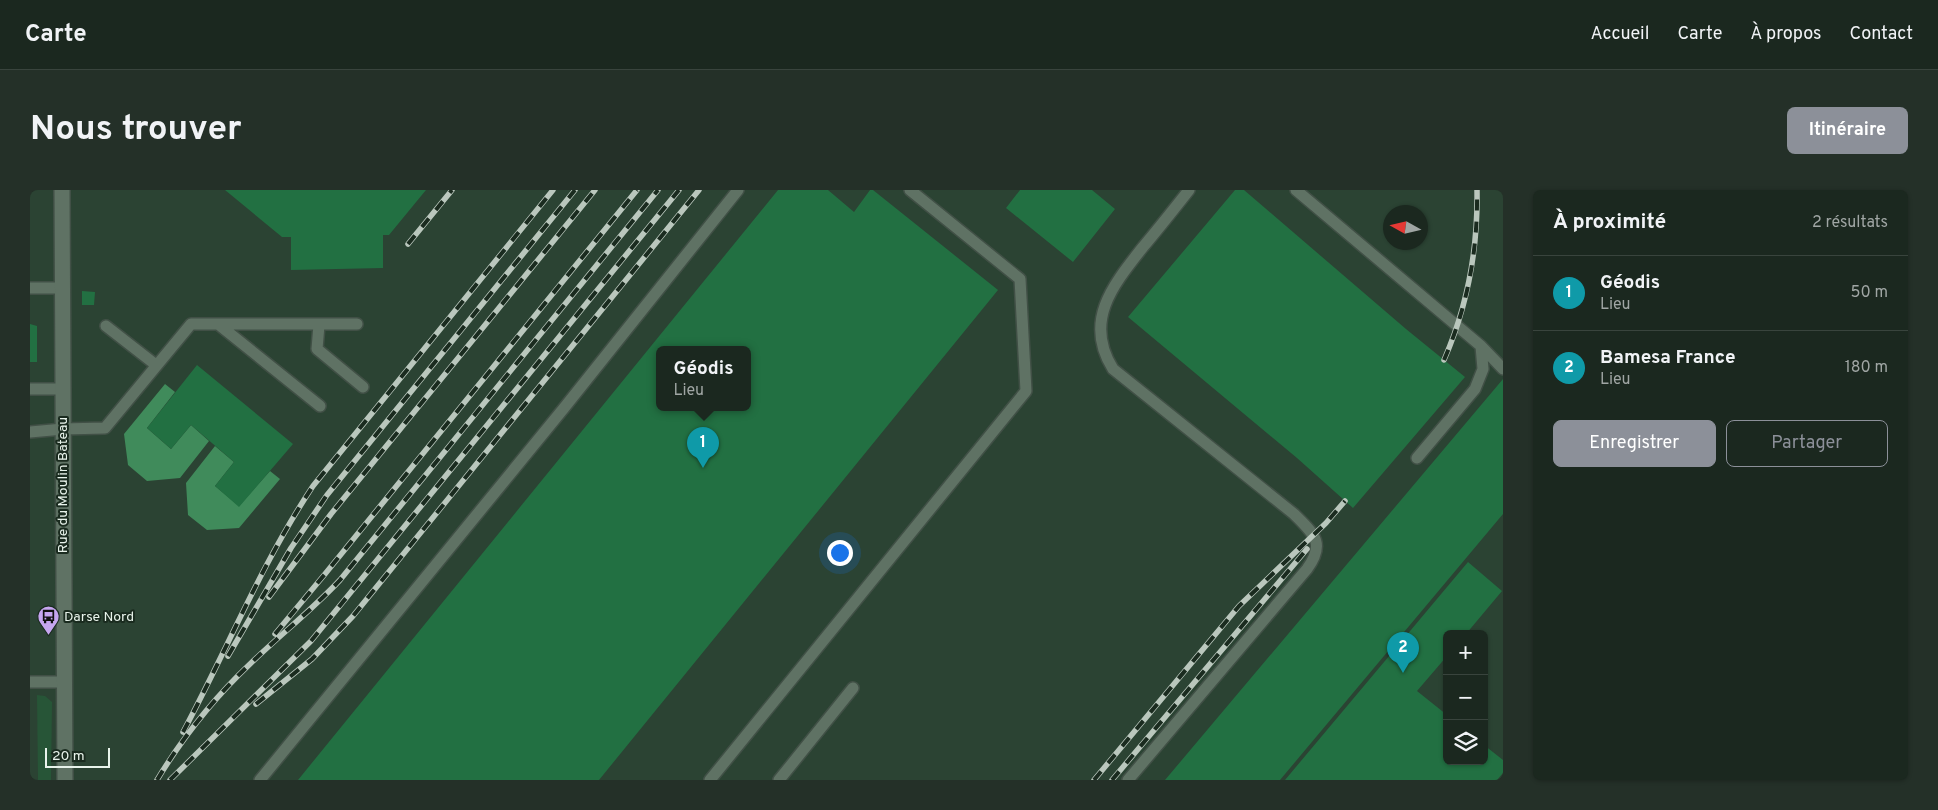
<!DOCTYPE html>
<html lang="fr">
<head>
<meta charset="utf-8">
<style>
  body { margin:0; font-family:Overpass,sans-serif; background:#243028; color:#f1f3f6 }
  .controls { position:absolute; right:15px; bottom:15px; display:grid; overflow:hidden; border-radius:8px; box-shadow:0 1px 4px #0004 }
  .controls button { width:45px; height:45px; display:grid; place-items:center; padding:0; border:0; border-bottom:1px solid #39443d; background:#1b281f; color:#f1f3f6; font:25px sans-serif }
  .compass { position:absolute; left:1353px; top:15px; width:45px; height:45px; border-radius:50%; background:#1b281f; box-shadow:0 1px 4px #0004; rotate:278deg }
  .scale { position:absolute; left:15px; bottom:12px; width:65px; box-sizing:border-box; padding-left:5px; border:2px solid #e8f3eb; border-top:0; font-size:14px; line-height:18px; white-space:nowrap; color:#e8f3eb; -webkit-text-stroke:4px #1a2b1f; paint-order:stroke }
  .you { position:absolute; left:809px; top:362px; width:18px; height:18px; margin:-12px; border:4px solid #fff; border-radius:50%; background:#1a73e8; box-shadow:0 0 0 8px #1a73e833 }
  .badge { display:grid; place-items:center; width:32px; height:32px; border-radius:50%; background:#8c9099; color:#fff; font-size:16px; font-weight:700 }
  .pin { position:absolute; translate:-50% -41px; filter:drop-shadow(0 1px 2px #0008) }
  .pin::after { content:''; position:absolute; top:26px; width:18px; height:15px; background:inherit; clip-path:polygon(0 0,100% 0,50% 100%) }
  .popup { position:absolute; left:626px; top:156px; width:95px; height:65px; box-sizing:border-box; display:grid; place-content:center; border-radius:8px; background:#1b281f; filter:drop-shadow(0 1px 4px #0005); font-size:16px; white-space:nowrap; color:#a0a6a4 }
  .popup b { font-size:19px; color:#f1f3f6 }
  .popup::after { content:''; position:absolute; left:50%; top:100%; margin-left:-10px; border:10px solid transparent; border-top-color:#1b281f }
  .list { margin:0; padding:0; list-style:none }
  h2 { display:flex; justify-content:space-between; align-items:center; height:65px; margin:0; padding:0 20px; font-size:21px }
  h2 small { font-size:16px; font-weight:400; color:#a0a6a4 }
  .list li { display:grid; grid-template-columns:32px 1fr auto; gap:15px; align-items:center; box-sizing:border-box; height:75px; padding:0 20px; border-top:1px solid #39443d }
  .list b { display:block; font-size:19px; white-space:nowrap }
  .list p { margin:0; font-size:16px; white-space:nowrap; color:#a0a6a4 }
  .list em { font-size:16px; font-style:normal; color:#a0a6a4 }
  .actions { display:flex; gap:10px; padding:15px 20px }
  .actions a { flex:1; padding:11px 0; border:1px solid #8c9099; border-radius:8px; text-align:center; font-size:18px; color:#8c9099 }
  .actions .main { background:#8c9099; color:#fff }
  .icon { flex:none; width:28px; height:28px; fill:none; stroke:currentColor; stroke-width:2; stroke-linecap:round; stroke-linejoin:round }
  .map { position:relative; flex:none; width:1473px; height:590px; overflow:hidden; border-radius:8px }
  header { display:flex; align-items:center; gap:30px; box-sizing:border-box; height:70px; padding:0 25px; background:#1b281f; border-bottom:1px solid #39443d }
  header strong { font-size:24px }
  nav { display:flex; gap:28px; margin-inline-start:auto; font-size:18px }
  .intro { display:flex; align-items:center; justify-content:space-between; box-sizing:border-box; height:120px; padding:0 30px }
  h1 { margin:0; font-size:35px }
  .button { padding:12px 22px; border-radius:8px; background:#8c9099; color:#fff; font-size:18px; font-weight:700 }
  main { display:flex; gap:30px; padding:0 30px }
  aside { flex:1; background:#1b281f; border-radius:8px; box-shadow:0 1px 4px #0004 }
  .map>svg:first-child { display:block }
</style>
</head>
<body>
<header>
<strong>Carte</strong>
<nav><a>Accueil</a><a>Carte</a><a>À propos</a><a>Contact</a></nav>
</header>
<div class="intro"><h1>Nous trouver</h1><a class="button">Itinéraire</a></div>
<main>
<div class="map">
<svg width="1473" height="590" viewBox="0 0 1473 590">
  <rect width="100%" height="100%" fill="#243629"/>
  <path fill="#2b4333" fill-rule="evenodd" d="M0 0H1473V590H0ZM1360 22H1390V52H1360ZM629 159H717V217H629ZM1417 444H1454V571H1417Z"/>
  <path fill="#275537" d="M7 505 15 506 22 512 21 590H8Z"/>
  <path fill="#408b5b" d="M135 194 145 202 117 238 141 259 161 235 179 251 150 288 117 291 98 275 94 244Z
    M185 256 204 272 185 296 209 316 240 281 250 289 209 338 177 340 158 325 156 293Z"/>
  <path fill="#227042" fill-rule="evenodd" d="M195 0H396L359 45H353V78L261 80V47H252Z
    M748 0H798L824 22 840 0H843L968 100 569 590H268ZM629 159H717V217H629Z
    M990 0H1062L1085 19 1043 72 976 18Z
    M1205 0H1214L1376 139 1435 187 1323 318 1267 268 1098 127Z
    M52 101 65 102 64 115H52Z
    M0 134 7 136V172H0Z
    M167 175 263 254 209 317 185 296 204 272 161 235 141 259 117 238Z
    M1473 189V324L1250 590H1135Z
    M1438 372 1472 401 1436 444H1417V466L1387 501 1417 525V571H1454V555L1473 570V583L1467 590H1255Z"/>
  <g fill="none" stroke-linecap="round" stroke-linejoin="round">
    <defs>
      <path id="lane" d="M1266 0 1451 156 1453 179 1445 199 1387 268
        M0 98H32
        M188 134 290 216
        M289 135 287 159 333 197
        M76 136 126 175
        M1451 156 1473 179
        M0 199H33
        M0 242 33 239 75 238 161 134H327
        M0 492H34
        M230 590 534 218 708 0
        M680 590 996 201 990 89 880 0
        M749 590 823 498
        M1098 590 1277 379C1296 353 1284 344 1264 324L1083 179C1053 131 1083 95 1113 57 1129 38 1144 19 1159 0"/>
      <path id="street" d="M32 0 35 590"/>
    </defs>
    <use href="#lane" stroke="#415046" stroke-width="14"/>
    <use href="#street" stroke="#415046" stroke-width="18"/>
    <use href="#lane" stroke="#5f7264" stroke-width="11"/>
    <use href="#street" stroke="#5f7264" stroke-width="15"/>
    <defs>
      <path id="rail" d="M378 54 422 0
        M1414 170C1438 115 1448 60 1447 0
        M239 407 301 324 565 0
        M245 444 295 384 607 0
        M198 466 261 358 297 305 545 0
        M226 514 282 469 323 426 669 0
        M153 542C197 460 231 374 283 296L523 0
        M127 590C153 547 184 508 220 474 250 445 282 420 310 390L628 0
        M140 590 281 451 649 0
        M1064 590 1209 416 1296 333 1315 311
        M1082 590 1277 359"/>
    </defs>
    <use href="#rail" stroke="#bac7bd" stroke-width="5.5"/>
    <use href="#rail" stroke="#1a2b1f" stroke-width="4" stroke-dasharray="11" stroke-linecap="butt"/>
  </g>
  <defs>
    <symbol id="bus-pin" viewBox="-11 -11 22 30"><path d="M0 17L-7.5 6A9.5 9.5 0 1 1 7.5 6Z" fill="#c6a6f0" stroke="#1a2b1f"/><path d="M-5-6H5V4H4V6H2V4H-2V6H-4V4H-5ZM-3.5-4V0h7V-4ZM-3.5 1.2v1.5H-2V1.2ZM2 1.2v1.5H3.5V1.2Z" fill="#111"/></symbol>
  </defs>
  <g fill-rule="evenodd">
    <use href="#bus-pin" x="6" y="414" width="25" height="34"/>
  </g>
  <g text-anchor="middle" dominant-baseline="central" stroke-width="4" stroke-linejoin="round" paint-order="stroke">
    <g font-size="14" fill="#e8f3eb" stroke="#1a2b1f">
      <text transform="translate(33 295) rotate(-90)">Rue du Moulin Bateau</text>
    </g>
    <g font-size="14" fill="#e8f3eb" stroke="#1a2b1f" text-anchor="start">
      <text x="34" y="427">Darse Nord</text>
    </g>
  </g>
</svg>
<div class="controls">
<button>+</button>
<button>−</button>
<button><svg class="icon" aria-label="layers" viewBox="0 0 24 24"><path d="M12 4l9 5-9 5-9-5zM3 14l9 5 9-5"/></svg></button>
</div>
<svg class="compass" viewBox="-18 -18 36 36"><path d="M0-13l5 13h-10z" fill="#e53935"/><path d="M0 13l5-13h-10z" fill="#a0a6a4"/></svg>
<div class="scale">20 m</div>
<div class="you"></div>
<div class="pin badge" style="left:673px;top:278px;background:#0f9aa8">1</div>
<div class="popup"><b>Géodis</b>Lieu</div>
<div class="pin badge" style="left:1373px;top:483px;background:#0f9aa8">2</div>
</div>
<aside>
<h2>À proximité<small>2 résultats</small></h2>
<ul class="list">
<li><span class="badge" style="background:#0f9aa8">1</span><div><b>Géodis</b><p>Lieu</p></div><em>50 m</em></li>
<li><span class="badge" style="background:#0f9aa8">2</span><div><b>Bamesa France</b><p>Lieu</p></div><em>180 m</em></li>
</ul>
<div class="actions"><a class="main">Enregistrer</a><a>Partager</a></div>
</aside>
</main>
</body>
</html>
